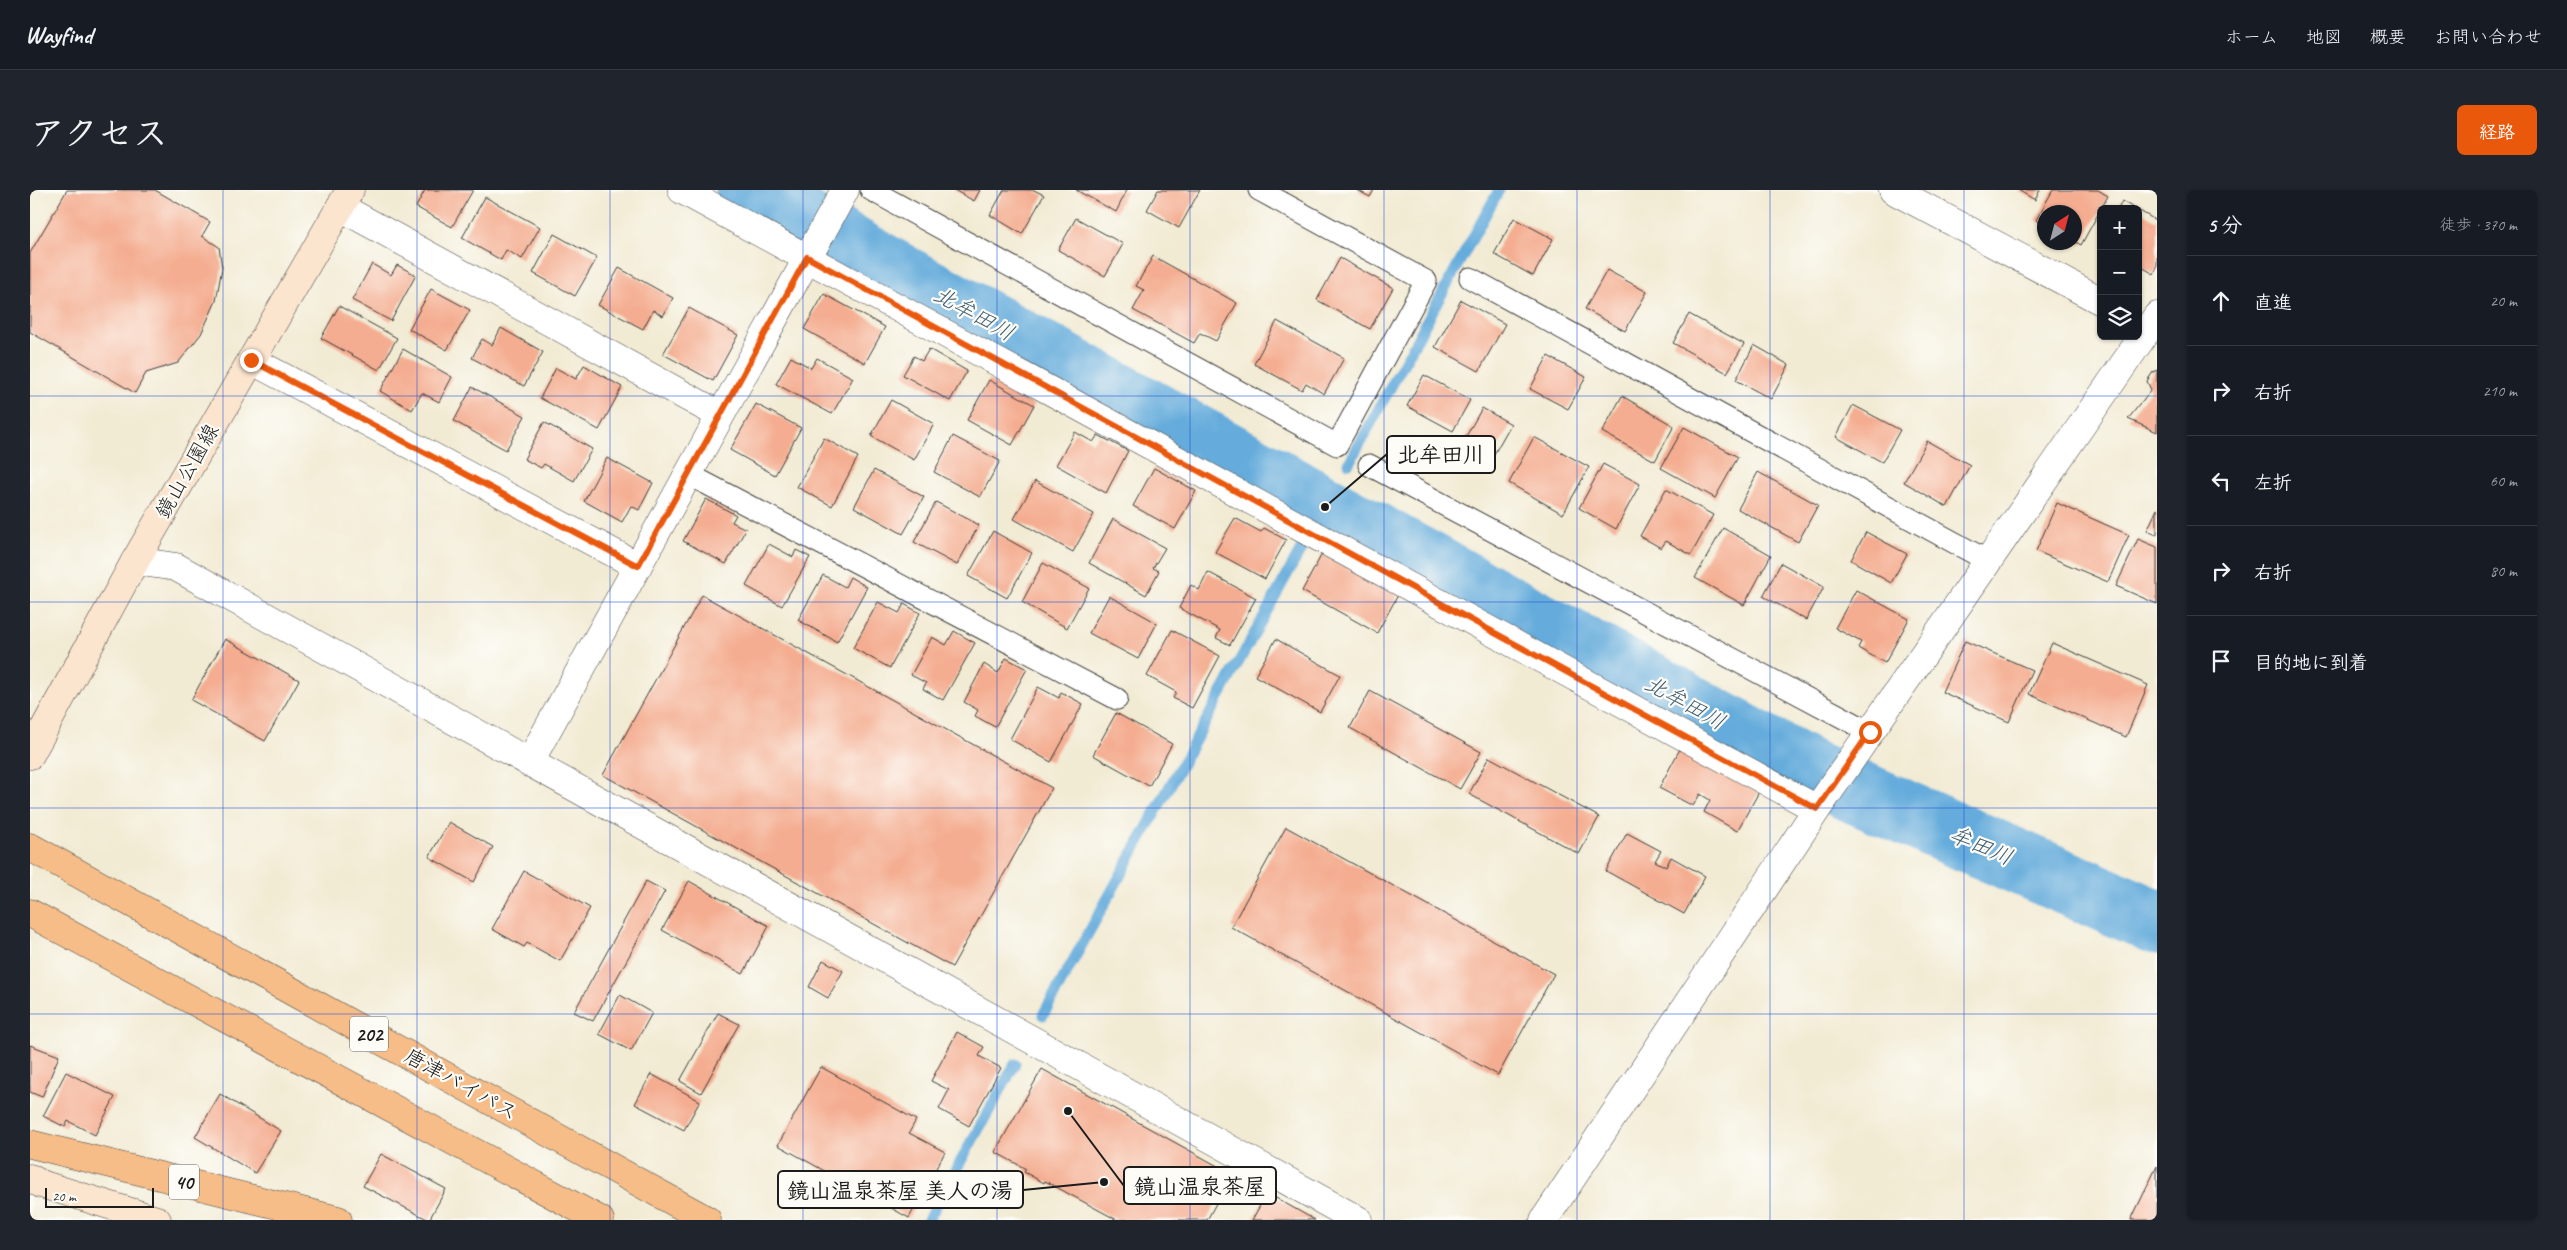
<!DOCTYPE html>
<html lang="ja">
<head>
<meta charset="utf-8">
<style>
  body { margin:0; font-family:Caveat,"Klee One",sans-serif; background:#20242c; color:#f1f3f6 }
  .controls { position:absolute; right:15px; top:15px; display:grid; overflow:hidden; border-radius:8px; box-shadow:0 1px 4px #0004 }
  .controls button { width:45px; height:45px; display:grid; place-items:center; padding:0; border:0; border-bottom:1px solid #363941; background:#171b24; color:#f1f3f6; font:25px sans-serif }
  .compass { position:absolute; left:2007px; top:15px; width:45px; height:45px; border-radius:50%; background:#171b24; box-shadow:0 1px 4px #0004; rotate:36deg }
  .scale { position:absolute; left:15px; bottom:12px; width:109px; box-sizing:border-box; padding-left:5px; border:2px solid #1c1c1c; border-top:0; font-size:14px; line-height:18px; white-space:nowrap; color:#1c1c1c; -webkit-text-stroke:4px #fdfcf7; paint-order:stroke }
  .stop { position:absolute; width:15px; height:15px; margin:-11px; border:4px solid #ea580c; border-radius:50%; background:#fff }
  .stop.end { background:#ea580c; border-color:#fff; box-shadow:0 1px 5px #0008 }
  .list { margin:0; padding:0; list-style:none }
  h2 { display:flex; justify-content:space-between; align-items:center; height:65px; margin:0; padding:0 20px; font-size:21px }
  h2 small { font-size:16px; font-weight:400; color:#9ea1a6 }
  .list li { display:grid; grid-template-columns:32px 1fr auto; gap:15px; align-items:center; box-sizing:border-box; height:90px; padding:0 20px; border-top:1px solid #363941 }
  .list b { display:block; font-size:19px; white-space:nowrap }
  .list em { font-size:16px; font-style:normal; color:#9ea1a6 }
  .icon { flex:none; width:28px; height:28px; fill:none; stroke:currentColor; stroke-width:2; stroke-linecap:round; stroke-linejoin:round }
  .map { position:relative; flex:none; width:2127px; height:1030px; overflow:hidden; border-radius:8px }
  header { display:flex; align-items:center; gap:30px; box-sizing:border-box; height:70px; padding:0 25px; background:#171b24; border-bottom:1px solid #363941 }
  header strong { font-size:24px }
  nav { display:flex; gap:28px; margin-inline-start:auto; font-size:18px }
  .intro { display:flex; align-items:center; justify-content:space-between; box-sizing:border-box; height:120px; padding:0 30px }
  h1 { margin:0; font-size:35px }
  .button { padding:12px 22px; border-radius:8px; background:#ea580c; color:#fff; font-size:18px; font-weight:700 }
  main { display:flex; gap:30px; padding:0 30px }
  aside { flex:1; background:#171b24; border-radius:8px; box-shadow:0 1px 4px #0004 }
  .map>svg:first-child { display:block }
</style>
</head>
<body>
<header>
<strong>Wayfind</strong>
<nav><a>ホーム</a><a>地図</a><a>概要</a><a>お問い合わせ</a></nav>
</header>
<div class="intro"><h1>アクセス</h1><a class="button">経路</a></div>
<main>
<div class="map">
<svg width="2127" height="1030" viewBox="0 0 2127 1030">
  <rect width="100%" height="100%" fill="#fdfcf7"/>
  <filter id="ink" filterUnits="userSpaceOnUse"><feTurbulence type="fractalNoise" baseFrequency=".02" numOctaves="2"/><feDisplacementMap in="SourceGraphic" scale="10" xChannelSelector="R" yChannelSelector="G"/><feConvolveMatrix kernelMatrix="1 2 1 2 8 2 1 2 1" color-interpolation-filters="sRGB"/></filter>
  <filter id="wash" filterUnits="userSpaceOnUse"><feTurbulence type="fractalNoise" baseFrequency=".0096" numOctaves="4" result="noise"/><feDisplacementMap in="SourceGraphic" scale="20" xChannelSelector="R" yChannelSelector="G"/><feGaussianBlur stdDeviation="1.12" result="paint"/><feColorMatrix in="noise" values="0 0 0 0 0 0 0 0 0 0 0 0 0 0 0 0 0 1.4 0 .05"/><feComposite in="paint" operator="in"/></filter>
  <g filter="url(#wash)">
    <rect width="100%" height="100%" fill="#f2ebd4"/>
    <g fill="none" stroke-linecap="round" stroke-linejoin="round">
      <path stroke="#65acdc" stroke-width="11" d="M1319 273 1469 0
        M1013 825 1273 356
        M898 1030 985 874"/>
      <path stroke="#65acdc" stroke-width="65" d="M718 0 874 88 1776 580 2127 732"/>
    </g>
    <g id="blocks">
      <path fill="#f4ad91" d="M37 0H125L180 32 172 46 189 57 192 78 186 111 171 144 148 173 116 183 105 203 0 142V63Z
        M395 0H443L422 37 386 17Z
        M924 0H950L944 11Z
        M974 0H1004L1014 5 992 44 960 25Z
        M1046 0H1097L1086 22Z
        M1128 0H1170L1149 38 1117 20Z
        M1327 0H1344L1340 7Z
        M1988 0H2010L2005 10Z
        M2023 0H2068L2078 6 2051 55 2044 51V22H2014V35L2006 30Z
        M455 7 510 37 492 69 476 60 471 70 432 48Z
        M2092 11 2105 19H2088Z
        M2108 20 2127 31V78L2124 84 2108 75Z
        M1046 28 1093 54 1075 86 1028 60Z
        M1484 28 1523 49 1503 86 1464 64Z
        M524 44 567 68 545 106 503 83Z
        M1123 66 1207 113 1186 151 1170 143 1164 153 1103 120 1114 100 1106 96Z
        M1310 68 1363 98 1340 139 1287 110Z
        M342 74 361 85 367 75 386 85 361 131 322 110Z
        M589 78 643 108 633 126 623 120 613 139 568 115Z
        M1577 80 1617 102 1595 141 1555 119Z
        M401 99 440 120 417 160 379 139Z
        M794 104 855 137 835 173 774 139Z
        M1431 110 1475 134 1449 181 1405 157Z
        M309 116 367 148 349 180 291 148Z
        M659 118 708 145 683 191 633 164Z
        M1659 124 1714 154 1697 183 1643 153Z
        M1247 131 1314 168 1294 204 1276 193 1272 200 1224 174Z
        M471 138 513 162 494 196 442 168 452 149 462 155Z
        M1724 155 1759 175 1741 209 1706 190Z
        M373 159 422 187 409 212 392 203 382 220 350 201Z
        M899 159 937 181 920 211 873 185 884 166 892 171Z
        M1518 166 1556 187 1538 219 1500 199Z
        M761 167 781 178 787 168 823 188 802 224 746 194Z
        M554 175 592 197 569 240 510 208 526 178 546 189Z
        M2127 180V242L2098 229 2121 200 2117 191 2123 182Z
        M1394 185 1440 210 1423 241 1377 216Z
        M959 190 1004 215 982 255 937 230Z
        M442 197 495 226 476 260 424 231Z
        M1592 206 1644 236 1625 271 1572 242Z
        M861 210 904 234 884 270 841 246Z
        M726 214 771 238 745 285 700 260Z
        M1823 215 1870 240 1852 272 1806 247Z
        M1452 218 1481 234 1454 282 1425 266Z
        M514 232 562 259 544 291 514 274 511 278 494 269Z
        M1654 237 1708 267 1685 308 1631 278Z
        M1045 242 1063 252 1068 245 1098 261 1076 303 1026 275Z
        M923 246 970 271 950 307 904 282Z
        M1504 247 1559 277 1533 324 1479 293Z
        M794 248 828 267 802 316 767 297Z
        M1897 251 1940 275 1917 317 1874 292Z
        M577 268 623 293 609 320 601 316 592 332 554 311Z
        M1573 274 1610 294 1586 339 1549 318Z
        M1124 278 1166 301 1145 339 1103 316Z
        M844 280 894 307 873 344 824 317Z
        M1728 282 1788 315 1768 352 1708 319Z
        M1005 291 1064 324 1043 362 984 329Z
        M1636 299 1683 325 1661 365 1636 351 1631 358 1610 346Z
        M676 309 706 325 702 332 716 339 696 374 653 351Z
        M906 312 949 335 927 375 884 352Z
        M2027 313 2099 345 2078 392 2006 361Z
        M2127 319V345L2117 341Z
        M1205 328 1231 342 1234 338 1256 350 1235 389 1185 362Z
        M1083 329 1135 358 1123 378 1129 381 1116 405 1059 373Z
        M1693 338 1741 365 1714 415 1665 388Z
        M963 341 1002 363 977 408 938 386Z
        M1836 342 1877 364 1861 393 1821 370Z
        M2108 349 2127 357V414L2086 396Z
        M739 354 763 367 766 360 780 367 752 416 716 396Z
        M1292 364 1368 405 1347 443 1272 401Z
        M1013 373 1059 398 1037 438 992 412Z
        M1751 373 1794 397 1776 430 1733 406Z
        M1178 382 1226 408 1200 455 1186 448 1190 440 1149 418 1161 395 1169 400Z
        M793 385 815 397 820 387 837 397 807 452 768 430Z
        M1826 400 1879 429 1855 473 1828 458 1831 452 1805 438Z
        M672 405 1022 598 922 777 573 585Z
        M1079 406 1127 433 1108 469 1059 443Z
        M848 412 869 423 874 414 890 423 860 478 823 458Z
        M1142 440 1190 466 1162 518 1143 508 1146 502 1117 486Z
        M924 441 945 453 913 510 893 499 896 493 881 485 902 447 916 455Z
        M195 449 269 490 235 551 161 510Z
        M1246 449 1310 485 1290 522 1225 486Z
        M1935 451 2002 480 1979 532 1912 502Z
        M2022 453 2118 495 2096 547 1999 504Z
        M976 468 997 479 965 537 945 526 948 520 934 512 954 474 968 483Z
        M1008 497 1029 508 1031 502 1053 514 1021 572 980 549Z
        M1340 501 1451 562 1430 599 1320 538Z
        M1086 523 1142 554 1119 596 1063 565Z
        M1650 559 1729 602 1707 641 1674 622 1680 610 1670 604 1663 616 1629 598Z
        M1459 567 1569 627 1549 664 1439 604Z
        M419 632 463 657 444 692 399 667Z
        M1256 637 1524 784 1468 885 1201 737Z
        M1597 643 1631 661 1625 671 1636 677 1641 667 1675 686 1654 724 1576 681Z
        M494 681 560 718 530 771 497 753 494 757 462 739Z
        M616 691 635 701 563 831 544 822Z
        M659 691 739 736 713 784 632 740Z
        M793 770 813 781 798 808 779 797Z
        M590 805 622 823 601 861 569 844Z
        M688 823 709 834 671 903 650 891Z
        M927 842 954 857 949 866 971 878 939 936 909 919 919 900 901 891Z
        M0 855 29 866 12 907 0 902Z
        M791 877 886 930 879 943 915 962 879 1028 748 955Z
        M1012 879 1202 984 1177 1030H1087L1015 991 1014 993 994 982 996 979 965 962Z
        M36 882 85 907 65 945 38 931 35 937 13 926Z
        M621 884 670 911 654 940 605 914Z
        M190 904 251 941 225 983 165 947Z
        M351 964 416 999 399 1030 333 996Z
        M2127 976V1030H2101Z
        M1237 1003 1285 1030H1222Z"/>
    </g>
  </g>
  <g filter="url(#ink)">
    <use href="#blocks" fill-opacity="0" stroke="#3c3b38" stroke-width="1"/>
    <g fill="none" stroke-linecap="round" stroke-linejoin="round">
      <defs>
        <path id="lane" d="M841 0 1307 255 1396 91 1229 0
          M1440 88 1958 371
          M1339 275 1840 542
          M658 284 1087 509"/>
        <path id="street" d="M652 0 1787 619
          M1863 0 2071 111
          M310 17 690 225
          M221 170 608 376
          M105 371 146 377 1328 1030
          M499 573 815 0
          M1514 1030 1787 619 2127 126"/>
        <path id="secondary" d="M0 565 105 371 320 0
          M0 988 11 994 127 1030"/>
        <path id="primary" d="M0 954 308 1030"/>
        <path id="highway" d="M0 657 677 1030
          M0 723 570 1030"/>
      </defs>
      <use href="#lane" stroke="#3c3b38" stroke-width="23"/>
      <use href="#street" stroke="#3c3b38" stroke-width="29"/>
      <use href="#secondary" stroke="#3c3b38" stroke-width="29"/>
      <use href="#primary" stroke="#3c3b38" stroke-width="29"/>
      <use href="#highway" stroke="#3c3b38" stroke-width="29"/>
      <use href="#lane" stroke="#fff" stroke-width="21"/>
      <use href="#street" stroke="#fff" stroke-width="28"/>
      <use href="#secondary" stroke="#fce5cf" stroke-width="28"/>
      <use href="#primary" stroke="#f7bd88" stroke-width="28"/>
      <use href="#highway" stroke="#f7bd88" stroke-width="28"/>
    </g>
  </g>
  <g fill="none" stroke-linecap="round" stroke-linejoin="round" filter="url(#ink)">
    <path stroke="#ea580c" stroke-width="6" d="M221 170 608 376 777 67 1787 619 1840 542"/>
  </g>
  <path fill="none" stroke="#1d4ed8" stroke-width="1" stroke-opacity="0.55" d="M193 0V1030M387 0V1030M580 0V1030M773 0V1030M967 0V1030M1160 0V1030M1354 0V1030M1547 0V1030M1740 0V1030M1934 0V1030M0 206H2127M0 412H2127M0 618H2127M0 824H2127"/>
  <g text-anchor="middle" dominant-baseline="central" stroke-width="4.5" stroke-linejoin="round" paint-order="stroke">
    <g fill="#fdfcf7" stroke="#605f5e" stroke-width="1">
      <rect x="320" y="826.5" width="38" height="35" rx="4"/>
      <rect x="139" y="974.5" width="30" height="35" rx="4"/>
    </g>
    <g font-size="20" font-weight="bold" fill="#1c1c1c">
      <text x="339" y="844">202</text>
      <text x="154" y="992">40</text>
    </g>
    <g font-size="21" fill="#1c1c1c" stroke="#fdfcf7">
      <text transform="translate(157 281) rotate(-60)">鏡山公園線</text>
      <text transform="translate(431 894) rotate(29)">唐津バイパス</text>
    </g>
    <g font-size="22" font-style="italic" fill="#3d5d72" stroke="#fdfcf7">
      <text transform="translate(944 124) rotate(29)">北牟田川</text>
      <text transform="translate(1655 513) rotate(29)">北牟田川</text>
      <text transform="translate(1951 656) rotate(23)">牟田川</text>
    </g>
  </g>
  <path fill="none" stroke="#1c1c1c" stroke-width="2" d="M1295 317L1357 264M1038 921L1094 996M1074 992L993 1000"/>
  <g fill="#1c1c1c" stroke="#fdfcf7" stroke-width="2">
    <circle cx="1295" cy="317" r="5"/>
    <circle cx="1038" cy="921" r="5"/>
    <circle cx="1074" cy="992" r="5"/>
  </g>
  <g fill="#fdfcf7" stroke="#1c1c1c" stroke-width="2">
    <rect x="1357" y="246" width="108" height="37" rx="5"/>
    <rect x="1094" y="977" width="152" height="37" rx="5"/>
    <rect x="748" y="981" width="245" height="37" rx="5"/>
  </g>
  <g font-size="22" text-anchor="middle" font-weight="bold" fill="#1c1c1c">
    <text x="1411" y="272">北牟田川</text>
    <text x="1170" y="1004">鏡山温泉茶屋</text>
    <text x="870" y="1008">鏡山温泉茶屋 美人の湯</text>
  </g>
</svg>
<div class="controls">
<button>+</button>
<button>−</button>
<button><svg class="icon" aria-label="layers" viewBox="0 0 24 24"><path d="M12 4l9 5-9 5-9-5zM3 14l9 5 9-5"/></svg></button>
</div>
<svg class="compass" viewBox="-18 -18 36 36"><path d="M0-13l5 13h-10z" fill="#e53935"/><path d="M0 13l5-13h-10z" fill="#9ea1a6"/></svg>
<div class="scale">20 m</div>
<div class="stop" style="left:1840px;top:542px"></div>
<div class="stop end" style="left:221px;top:170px"></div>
</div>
<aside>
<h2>5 分<small>徒歩 · 370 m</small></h2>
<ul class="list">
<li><svg class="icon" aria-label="ahead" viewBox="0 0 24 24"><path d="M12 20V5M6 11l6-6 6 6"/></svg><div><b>直進</b></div><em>20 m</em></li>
<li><svg class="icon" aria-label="right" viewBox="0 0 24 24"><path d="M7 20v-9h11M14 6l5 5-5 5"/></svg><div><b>右折</b></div><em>210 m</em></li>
<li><svg class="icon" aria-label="left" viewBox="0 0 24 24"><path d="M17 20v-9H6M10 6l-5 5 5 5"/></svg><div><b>左折</b></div><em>60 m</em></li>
<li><svg class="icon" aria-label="right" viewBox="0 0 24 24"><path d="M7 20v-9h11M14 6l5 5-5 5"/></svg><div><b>右折</b></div><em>80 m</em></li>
<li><svg class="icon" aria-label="arrive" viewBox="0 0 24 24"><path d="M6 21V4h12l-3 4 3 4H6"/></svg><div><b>目的地に到着</b></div></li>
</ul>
</aside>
</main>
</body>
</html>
